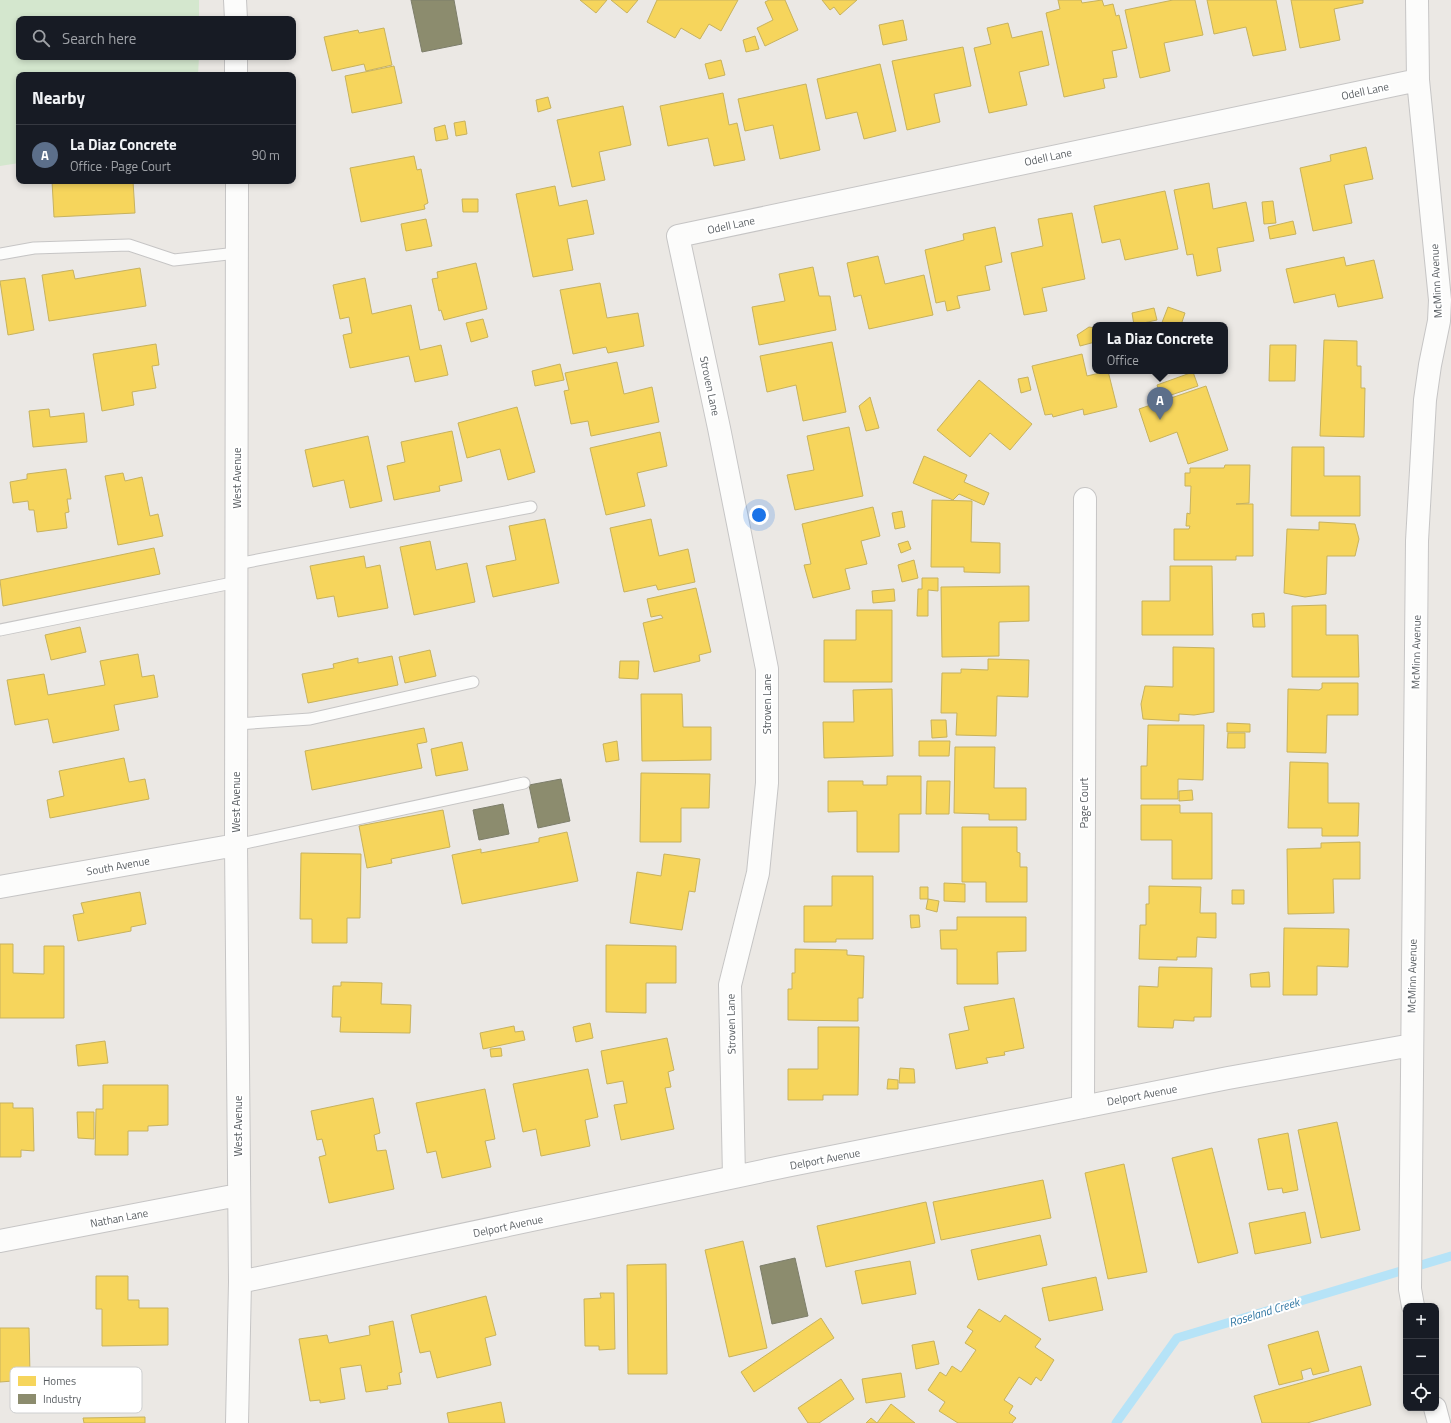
<!DOCTYPE html>
<html lang="en">
<head>
<meta charset="utf-8">
<style>
  body { margin:0; font-family:"Titillium Web",sans-serif; background:#242831; color:#f1f3f6 }
  .controls { position:absolute; right:12px; bottom:12px; display:grid; overflow:hidden; border-radius:8px; box-shadow:0 2px 6px #0003 }
  .controls button { width:36px; height:36px; display:grid; place-items:center; padding:0; border:0; border-bottom:1px solid #363941; background:#171b24; color:#f1f3f6; font:20px sans-serif }
  .you { position:absolute; left:759px; top:515px; width:14px; height:14px; margin:-10px; border:3px solid #fff; border-radius:50%; background:#1a73e8; box-shadow:0 0 0 6px #1a73e833 }
  .badge { display:grid; place-items:center; width:26px; height:26px; border-radius:50%; background:#8d8f90; color:#fff; font-size:13px; font-weight:700 }
  .pin { position:absolute; translate:-50% -33px; filter:drop-shadow(0 1px 2px #0008) }
  .pin::after { content:''; position:absolute; top:21px; width:14px; height:12px; background:inherit; clip-path:polygon(0 0,100% 0,50% 100%) }
  .popup { position:absolute; left:1092px; top:322px; width:136px; height:52px; box-sizing:border-box; display:grid; place-content:center; border-radius:8px; background:#171b24; filter:drop-shadow(0 1px 3px #0005); font-size:13px; white-space:nowrap; color:#9ea1a6 }
  .popup b { font-size:15px; color:#f1f3f6 }
  .popup::after { content:''; position:absolute; left:50%; top:100%; margin-left:-8px; border:8px solid transparent; border-top-color:#171b24 }
  .list { margin:0; padding:0; list-style:none }
  h2 { display:flex; justify-content:space-between; align-items:center; height:52px; margin:0; padding:0 16px; font-size:17px }
  h2 small { font-size:13px; font-weight:400; color:#9ea1a6 }
  .list li { display:grid; grid-template-columns:26px 1fr auto; gap:12px; align-items:center; box-sizing:border-box; height:60px; padding:0 16px; border-top:1px solid #363941 }
  .list b { display:block; font-size:15px; white-space:nowrap }
  .list p { margin:0; font-size:13px; white-space:nowrap; color:#9ea1a6 }
  .list em { font-size:13px; font-style:normal; color:#9ea1a6 }
  .icon { flex:none; width:22px; height:22px; fill:none; stroke:currentColor; stroke-width:2; stroke-linecap:round; stroke-linejoin:round }
  .map { position:relative; flex:none; width:1451px; height:1423px; overflow:hidden }
  .search { position:absolute; background:#171b24; box-shadow:0 2px 6px #0003; left:16px; top:16px; width:280px; height:44px; display:flex; align-items:center; gap:10px; box-sizing:border-box; padding:0 14px; border-radius:8px; color:#9ea1a6; font-size:15px }
  .panel { position:absolute; background:#171b24; box-shadow:0 2px 6px #0003; left:16px; top:72px; width:280px; height:112px; border-radius:8px }
  .map>svg:first-child { display:block }
</style>
</head>
<body>
<div class="map">
<svg width="1451" height="1423" viewBox="0 0 1451 1423">
  <rect width="100%" height="100%" fill="#ebe8e4"/>
  <path fill="#d4e7ce" d="M0 0H199V19H19V57H199L198 75H19V163L0 166Z"/>
  <path fill="#f6d55c" stroke="#c7b25e" d="M580 0H607L596 13Z
    M611 0H638L627 13Z
    M657 0H738L721 31 709 24 700 39 681 28 675 38 647 22Z
    M769 0H785L798 30 765 46 757 28 773 20 765 2Z
    M822 0H857L840 15 834 7 830 10Z
    M1058 0H1081L1082 3 1102 0 1104 6 1113 4 1116 16 1119 15 1127 48 1112 51 1117 77 1103 79 1105 88 1064 97 1046 13 1060 9Z
    M1173 0H1195L1203 35 1164 43 1170 71 1140 78 1125 10Z
    M1207 0H1276L1286 50 1253 56 1246 27 1214 34Z
    M1291 0H1363V3L1334 9 1340 40 1300 48Z
    M903 20 907 40 883 45 879 25Z
    M1008 23 1012 38 1042 31 1049 65 1019 72 1027 105 989 113 974 48 991 44 987 28Z
    M384 28 392 65 366 71 364 64 332 71 324 37 358 30 359 33Z
    M755 36 759 49 746 52 743 40Z
    M963 47 971 86 934 94 940 122 907 130 892 61Z
    M721 60 725 75 709 79 705 64Z
    M880 64 896 131 864 139 857 112 826 119 817 79Z
    M394 66 402 103 352 113 345 76Z
    M806 84 820 150 780 159 773 125 745 131 738 99Z
    M723 93 729 125 737 123 745 160 714 166 708 138 668 146 660 106Z
    M548 97 551 108 538 112 536 100Z
    M623 106 631 145 599 152 605 180 572 187 557 120Z
    M465 121 467 134 456 136 454 123Z
    M445 125 448 139 436 141 434 128Z
    M1366 147 1373 179 1344 185 1352 223 1313 231 1300 168 1331 161 1330 155Z
    M414 156 417 170 421 169 428 203 424 205 425 209 361 222 350 168Z
    M52 181H133L135 213 54 217Z
    M1209 183 1213 209 1246 202 1254 241 1217 248 1221 271 1197 276 1193 254 1187 255 1174 190Z
    M555 186 559 206 587 200 594 234 567 239 573 270 533 277 516 194Z
    M1165 191 1178 249 1125 260 1120 239 1102 243 1094 206Z
    M462 199H478V212H463Z
    M1273 201 1276 223 1264 224 1262 202Z
    M1072 213 1085 279 1042 288 1047 311 1024 315 1011 253 1043 246 1038 219Z
    M426 219 432 246 406 251 401 224Z
    M1293 221 1296 234 1270 239 1268 227Z
    M995 227 1002 262 985 266 990 290 957 296 960 308 947 311 945 301 936 303 925 250 964 240 963 234Z
    M878 256 885 284 924 275 933 315 869 329 861 295 854 297 847 263Z
    M1344 257 1346 266 1374 260 1383 298 1338 307 1335 294 1294 303 1286 269Z
    M476 263 487 309 444 320 441 310 439 311 432 279 438 278 437 272Z
    M813 267 819 296H830L836 330 759 345 752 307 785 301 779 274Z
    M140 268 146 306 49 321 42 275 73 270 75 279Z
    M25 278 34 330 8 335 0 281Z
    M365 278 372 314 411 305 420 350 441 345 448 375 415 382 409 356 350 368 343 335 352 333 349 317 340 319 333 285Z
    M600 283 607 318 638 313 644 346 608 353 606 347 573 354 560 290Z
    M1168 307 1185 313 1181 325H1161Z
    M1154 308 1157 320 1134 325 1132 313Z
    M483 319 488 337 471 342 466 323Z
    M1089 327 1095 328V342L1080 346 1077 335Z
    M1324 340 1357 341V366H1361V388H1365L1364 437 1320 436Z
    M832 342 846 412 803 421 796 385 767 392 760 356Z
    M156 344 159 365 152 366 156 388 132 392 134 405 102 411 93 354Z
    M1270 345H1296L1295 381H1269Z
    M1082 354 1087 376 1108 371 1117 407 1084 415 1083 409 1053 417 1052 414 1045 415 1032 366Z
    M617 362 624 394 652 387 659 422 591 436 588 421 571 424 564 391 569 390 565 373Z
    M560 364 564 380 535 386 532 371Z
    M1193 372 1198 386 1162 398 1157 385Z
    M1028 377 1031 390 1021 393 1018 379Z
    M979 380 1032 424 1010 450 990 433 970 457 937 430Z
    M1206 386 1228 450 1188 464 1177 432 1150 442 1139 409Z
    M870 397 879 428 866 431 859 406Z
    M517 407 535 472 508 480 500 449 467 458 458 423Z
    M49 409 50 417 84 413 87 442 33 447 29 411Z
    M849 427 863 496 795 510 787 475 814 470 807 436Z
    M452 431 462 481 439 486 440 491 394 500 387 466 405 462 401 442Z
    M660 432 667 466 637 473 645 506 606 515 590 448Z
    M368 436 382 501 350 508 344 480 313 487 305 450Z
    M1292 447H1324V476H1360V516H1291Z
    M924 456 967 475 964 482 989 493 984 505 959 494 953 500 913 483Z
    M1225 465H1250L1249 503 1236 504H1253V556H1236V560H1174V529H1189L1190 526H1186L1187 513 1190 514 1191 486H1185V473H1190V468H1224Z
    M66 469 71 499H67L69 512 65 513 67 528 37 532 34 510H29L28 501 13 503 10 482 27 479V474Z
    M123 473 125 481 142 477 150 516 158 514 163 536 118 545 105 476Z
    M932 500 972 501 971 542 1000 543V573L964 572V567H931Z
    M873 507 880 536 861 541 867 564 845 569 850 589 813 598 804 565 811 564 802 524Z
    M902 511 905 527 895 529 892 513Z
    M545 519 559 583 493 597 486 566 516 560 509 526Z
    M651 519 659 556 688 549 695 582 658 590 656 585 624 592 610 528Z
    M1319 522 1355 524 1359 539 1355 556H1327L1326 594 1305 597 1284 593 1287 529 1319 530Z
    M430 541 436 570 467 563 475 602 414 615 400 547Z
    M908 541 911 549 901 553 898 544Z
    M154 548 160 574 3 606 0 580Z
    M364 556 366 568 380 565 388 608 338 617 334 596 317 599 310 566Z
    M914 560 918 578 902 582 898 565Z
    M1170 566H1212L1213 635H1142V601H1170Z
    M922 578H938V591L928 590V616H917L918 589H922Z
    M1029 586V621L999 622V656L942 657 941 587Z
    M696 588 711 652 699 655 700 661 654 672 643 623 663 618 661 615 651 617 647 599Z
    M894 589 895 601 873 603 872 591Z
    M1326 605V635H1358L1359 677H1292V606Z
    M856 610H892V682H824V640H856Z
    M1264 613 1265 627H1253L1252 614Z
    M80 627 86 652 51 660 45 635Z
    M1173 647 1214 648V712L1194 715 1179 714V721L1143 719 1141 704 1145 686 1173 687Z
    M430 650 436 676 405 683 399 657Z
    M138 654 142 677 154 675 158 697 114 705 119 730 53 743 48 719 15 725 7 680 44 674 48 695 105 685 100 661Z
    M392 656 398 685 308 703 302 674 334 668 333 664 358 658V663Z
    M988 659 1029 660 1028 697 997 696 996 736 956 735 957 713H941L942 673H961V669L988 670Z
    M620 661H639L638 679 619 678Z
    M1322 683H1358V715H1327L1326 753 1287 752 1288 689 1319 690 1322 688Z
    M892 689 893 756 824 758 823 722H854L853 690Z
    M641 694H682L683 727H711V760L642 761Z
    M931 720H946L947 737 932 738Z
    M1227 723 1250 724V732H1227Z
    M1148 725H1204L1203 780 1178 779V799H1141V766H1147Z
    M424 728 427 742 417 744 422 768 312 790 305 751Z
    M1228 733H1245V748H1227Z
    M617 741 619 760 606 762 603 744Z
    M919 741H950L949 756H919Z
    M462 742 468 770 436 776 431 749Z
    M955 747H995L994 788H1026V820H989V814L954 813Z
    M124 758 129 782 145 779 149 799 50 818 47 800 64 796 59 771Z
    M1290 762 1328 763V803H1359L1358 836H1322V828H1288Z
    M641 773 710 774 709 808H681V842H640Z
    M887 776H921V814H899V852H857V811L828 812V781H863V785H887Z
    M927 781H950L949 814H926Z
    M1192 790 1193 800 1179 801V791Z
    M1141 805H1180V813H1212V879H1172V840H1141Z
    M443 810 450 847 391 859 392 863 367 868 359 826Z
    M962 827H1017V852L1020 853V867H1027V902H986V882H962Z
    M567 832 578 881 462 904 452 855 481 849V853L539 842V838Z
    M1360 842V879H1333L1334 913 1288 914 1287 849 1321 848V843Z
    M301 853 361 854 360 918H347V943H312V919H300Z
    M664 854 700 859 695 892 689 891 682 930 630 923 637 872 661 876Z
    M832 876H873V939H836V942H804V906H832Z
    M944 883 965 884V902L944 901Z
    M1149 886 1201 887 1200 913H1216V938L1197 937 1196 957H1177V960L1139 959 1140 925H1146V904H1149Z
    M920 887H928V899H920Z
    M1232 890H1244V904H1232Z
    M140 892 146 924 131 927V931L78 941 73 915 84 913 81 903Z
    M928 899 939 901 937 912 926 909Z
    M910 915H919L920 927 911 928Z
    M957 917H1026V951L997 952 998 984H957V949H941L940 930H957Z
    M1284 928 1349 929 1348 967 1317 966V995H1283Z
    M0 944H13V973L44 974V946H64V1018H0Z
    M606 945 676 946V983H646V1013L606 1012Z
    M795 949 847 950V955L864 956 863 998H858V1021L788 1020V989H792V973H795Z
    M1159 967 1212 968 1211 1017H1194V1021L1174 1020 1173 1028 1138 1027 1139 986 1158 987Z
    M1269 972 1270 987H1251L1250 974Z
    M341 982 382 983 381 1004 411 1005 410 1033 340 1032 341 1017H332L333 986H341Z
    M1014 998 1024 1048 1004 1052 1005 1055 986 1058 988 1063 956 1069 949 1034 969 1030 964 1007Z
    M590 1023 593 1038 576 1042 573 1027Z
    M514 1026 515 1032 523 1031 525 1040 483 1049 480 1033Z
    M818 1027H859L858 1095H823V1100H788V1069H818Z
    M667 1038 674 1070 668 1072 671 1087 665 1088 674 1129 621 1140 614 1105 627 1103 623 1081 607 1084 601 1051Z
    M105 1041 108 1063 78 1066 76 1045Z
    M501 1048 502 1056 491 1057 490 1049Z
    M900 1068 914 1069 915 1083H899Z
    M588 1069 598 1117 585 1120 590 1146 541 1156 536 1129 523 1132 513 1084Z
    M888 1079 898 1080V1089H887Z
    M103 1085H168V1125L148 1126V1131H128V1155H95L96 1109H103Z
    M485 1089 495 1139 485 1141 491 1167 442 1178 436 1151 427 1153 416 1103Z
    M373 1098 380 1133 374 1135 377 1151 386 1150 394 1189 329 1203 319 1157 326 1155 322 1139 317 1140 311 1111Z
    M0 1103H13V1108H33L34 1151 21 1150V1157H0Z
    M77 1112H94V1139L78 1138Z
    M1337 1122 1360 1230 1321 1238 1298 1130Z
    M1288 1133 1298 1190 1283 1193 1282 1188 1268 1190 1258 1139Z
    M1212 1148 1238 1253 1198 1263 1172 1158Z
    M1124 1164 1147 1272 1108 1279 1085 1173Z
    M1043 1180 1051 1218 941 1240 933 1202Z
    M926 1202 935 1243 826 1267 817 1226Z
    M1305 1212 1311 1243 1255 1254 1249 1223Z
    M1040 1235 1047 1265 978 1280 971 1250Z
    M743 1241 767 1348 729 1357 705 1250Z
    M910 1261 916 1294 862 1304 855 1271Z
    M666 1264 667 1374H628L627 1265Z
    M96 1276H128V1300H139V1308H168V1345L102 1346V1309H96Z
    M1096 1277 1103 1310 1049 1321 1042 1288Z
    M600 1293H614L615 1349 599 1350V1346H585L584 1299 601 1298Z
    M486 1296 496 1335 485 1338 491 1365 437 1378 430 1351 420 1353 411 1315Z
    M979 1309 1000 1322 1005 1315 1041 1339 1035 1347 1054 1360 1041 1381 1036 1377 1031 1385 1019 1377 1004 1400 1013 1406 1009 1413 1016 1418 1012 1423H958L939 1411 945 1402 928 1390 940 1372 946 1376 952 1366 961 1372 976 1350 965 1343 973 1331 967 1327Z
    M821 1318 834 1338 754 1392 741 1372Z
    M393 1321 402 1372 399 1373 401 1384 387 1386 388 1389 366 1392 361 1365 340 1368 345 1399 320 1403V1400L310 1401 299 1339 327 1335 329 1343 370 1335 369 1326Z
    M0 1328H29L30 1375 13 1376V1381L0 1382Z
    M1318 1331 1329 1371 1313 1375 1311 1368 1301 1371 1303 1379 1279 1385 1268 1345Z
    M934 1341 939 1364 916 1369 912 1345Z
    M1361 1366 1371 1405 1307 1423H1262L1254 1396Z
    M901 1373 905 1397 866 1403 862 1379Z
    M841 1379 854 1399 819 1423H808L798 1408Z
    M501 1402 505 1423H449L447 1413Z
    M891 1404 915 1423H866L871 1418 877 1423Z
    M145 1417V1423H84L83 1418Z"/>
  <path fill="#8c8c6e" stroke="#7d7e6b" d="M411 0H454L462 44 422 52Z
    M561 779 570 821 538 828 529 785Z
    M503 804 509 834 479 840 473 810Z
    M795 1258 808 1316 772 1324 760 1266Z"/>
  <g fill="none" stroke-linecap="round" stroke-linejoin="round">
    <path stroke="#b6e3f7" stroke-width="9" d="M1116 1423 1177 1338 1451 1256"/>
    <defs>
      <path id="service" d="M0 254 34 248 129 245 174 260 237 253
        M237 564 531 507
        M0 630 237 582
        M237 724 310 719 473 682
        M236 845 524 783"/>
      <path id="minor" d="M235 0 236 19
        M236 57V75
        M237 181 236 845 240 1282 237 1423
        M0 887 236 845
        M1083 1107 1085 499
        M734 1177 730 985 758 873 767 783V669L719 428 678 236 1418 80
        M0 1241 238 1195
        M240 1282 786 1166 1228 1078 1412 1045
        M1413 1306 1410 1289 1417 541 1425 400 1430 365 1439 321 1440 300 1418 80 1417 0
        M1435 1408 1439 1423"/>
    </defs>
    <use href="#service" stroke="#c6c5c5" stroke-width="13"/>
    <use href="#minor" stroke="#c6c5c5" stroke-width="24"/>
    <use href="#service" stroke="#fcfcfb" stroke-width="11"/>
    <use href="#minor" stroke="#fcfcfb" stroke-width="22"/>
  </g>
  <g text-anchor="middle" dominant-baseline="central" stroke-width="4" stroke-linejoin="round" paint-order="stroke">
    <g font-size="11" fill="#5a5f63" stroke="#fff">
      <text transform="translate(1365 91) rotate(-12)">Odell Lane</text>
      <text transform="translate(1048 157) rotate(-12)">Odell Lane</text>
      <text transform="translate(731 225) rotate(-12)">Odell Lane</text>
      <text transform="translate(1436 281) rotate(-93)">McMinn Avenue</text>
      <text transform="translate(710 386) rotate(78)">Stroven Lane</text>
      <text transform="translate(237 478) rotate(-90)">West Avenue</text>
      <text transform="translate(1416 652) rotate(-89)">McMinn Avenue</text>
      <text transform="translate(767 704) rotate(-90)">Stroven Lane</text>
      <text transform="translate(236 802) rotate(-90)">West Avenue</text>
      <text transform="translate(1084 803) rotate(-90)">Page Court</text>
      <text transform="translate(118 866) rotate(-10)">South Avenue</text>
      <text transform="translate(1412 976) rotate(-89)">McMinn Avenue</text>
      <text transform="translate(731 1024) rotate(-91)">Stroven Lane</text>
      <text transform="translate(1142 1095) rotate(-11)">Delport Avenue</text>
      <text transform="translate(238 1126) rotate(-90)">West Avenue</text>
      <text transform="translate(825 1159) rotate(-11)">Delport Avenue</text>
      <text transform="translate(119 1218) rotate(-11)">Nathan Lane</text>
      <text transform="translate(508 1226) rotate(-12)">Delport Avenue</text>
    </g>
    <g font-size="12" font-style="italic" fill="#3378a4" stroke="#fff">
      <text transform="translate(1264 1312) rotate(-17)">Roseland Creek</text>
    </g>
  </g>
  <rect x="10" y="1367" width="132" height="46" rx="6" fill="#fff" stroke="#cecfd0" stroke-width="1"/>
  <rect x="18" y="1376" width="18" height="10" fill="#f6d55c"/>
  <rect x="18" y="1394" width="18" height="10" fill="#8c8c6e"/>
  <g font-size="11" fill="#5a5f63">
    <text x="43" y="1385">Homes</text>
    <text x="43" y="1403">Industry</text>
  </g>
</svg>
<div class="controls">
<button>+</button>
<button>−</button>
<button><svg class="icon" aria-label="locate" viewBox="0 0 24 24"><circle cx="12" cy="12" r="6"/><path d="M12 2v4M12 18v4M2 12h4M18 12h4"/></svg></button>
</div>
<div class="you"></div>
<div class="pin badge" style="left:1160px;top:420px;background:#5c6f8a">A</div>
<div class="popup"><b>La Diaz Concrete</b>Office</div>
<div class="search"><svg class="icon" aria-label="search" viewBox="0 0 24 24"><circle cx="10" cy="10" r="6"/><path d="M15 15l6 6"/></svg>Search here</div>
<section class="panel">
<h2>Nearby<small></small></h2>
<ul class="list">
<li><span class="badge" style="background:#5c6f8a">A</span><div><b>La Diaz Concrete</b><p>Office · Page Court</p></div><em>90 m</em></li>
</ul>
</section>
</div>
</body>
</html>
